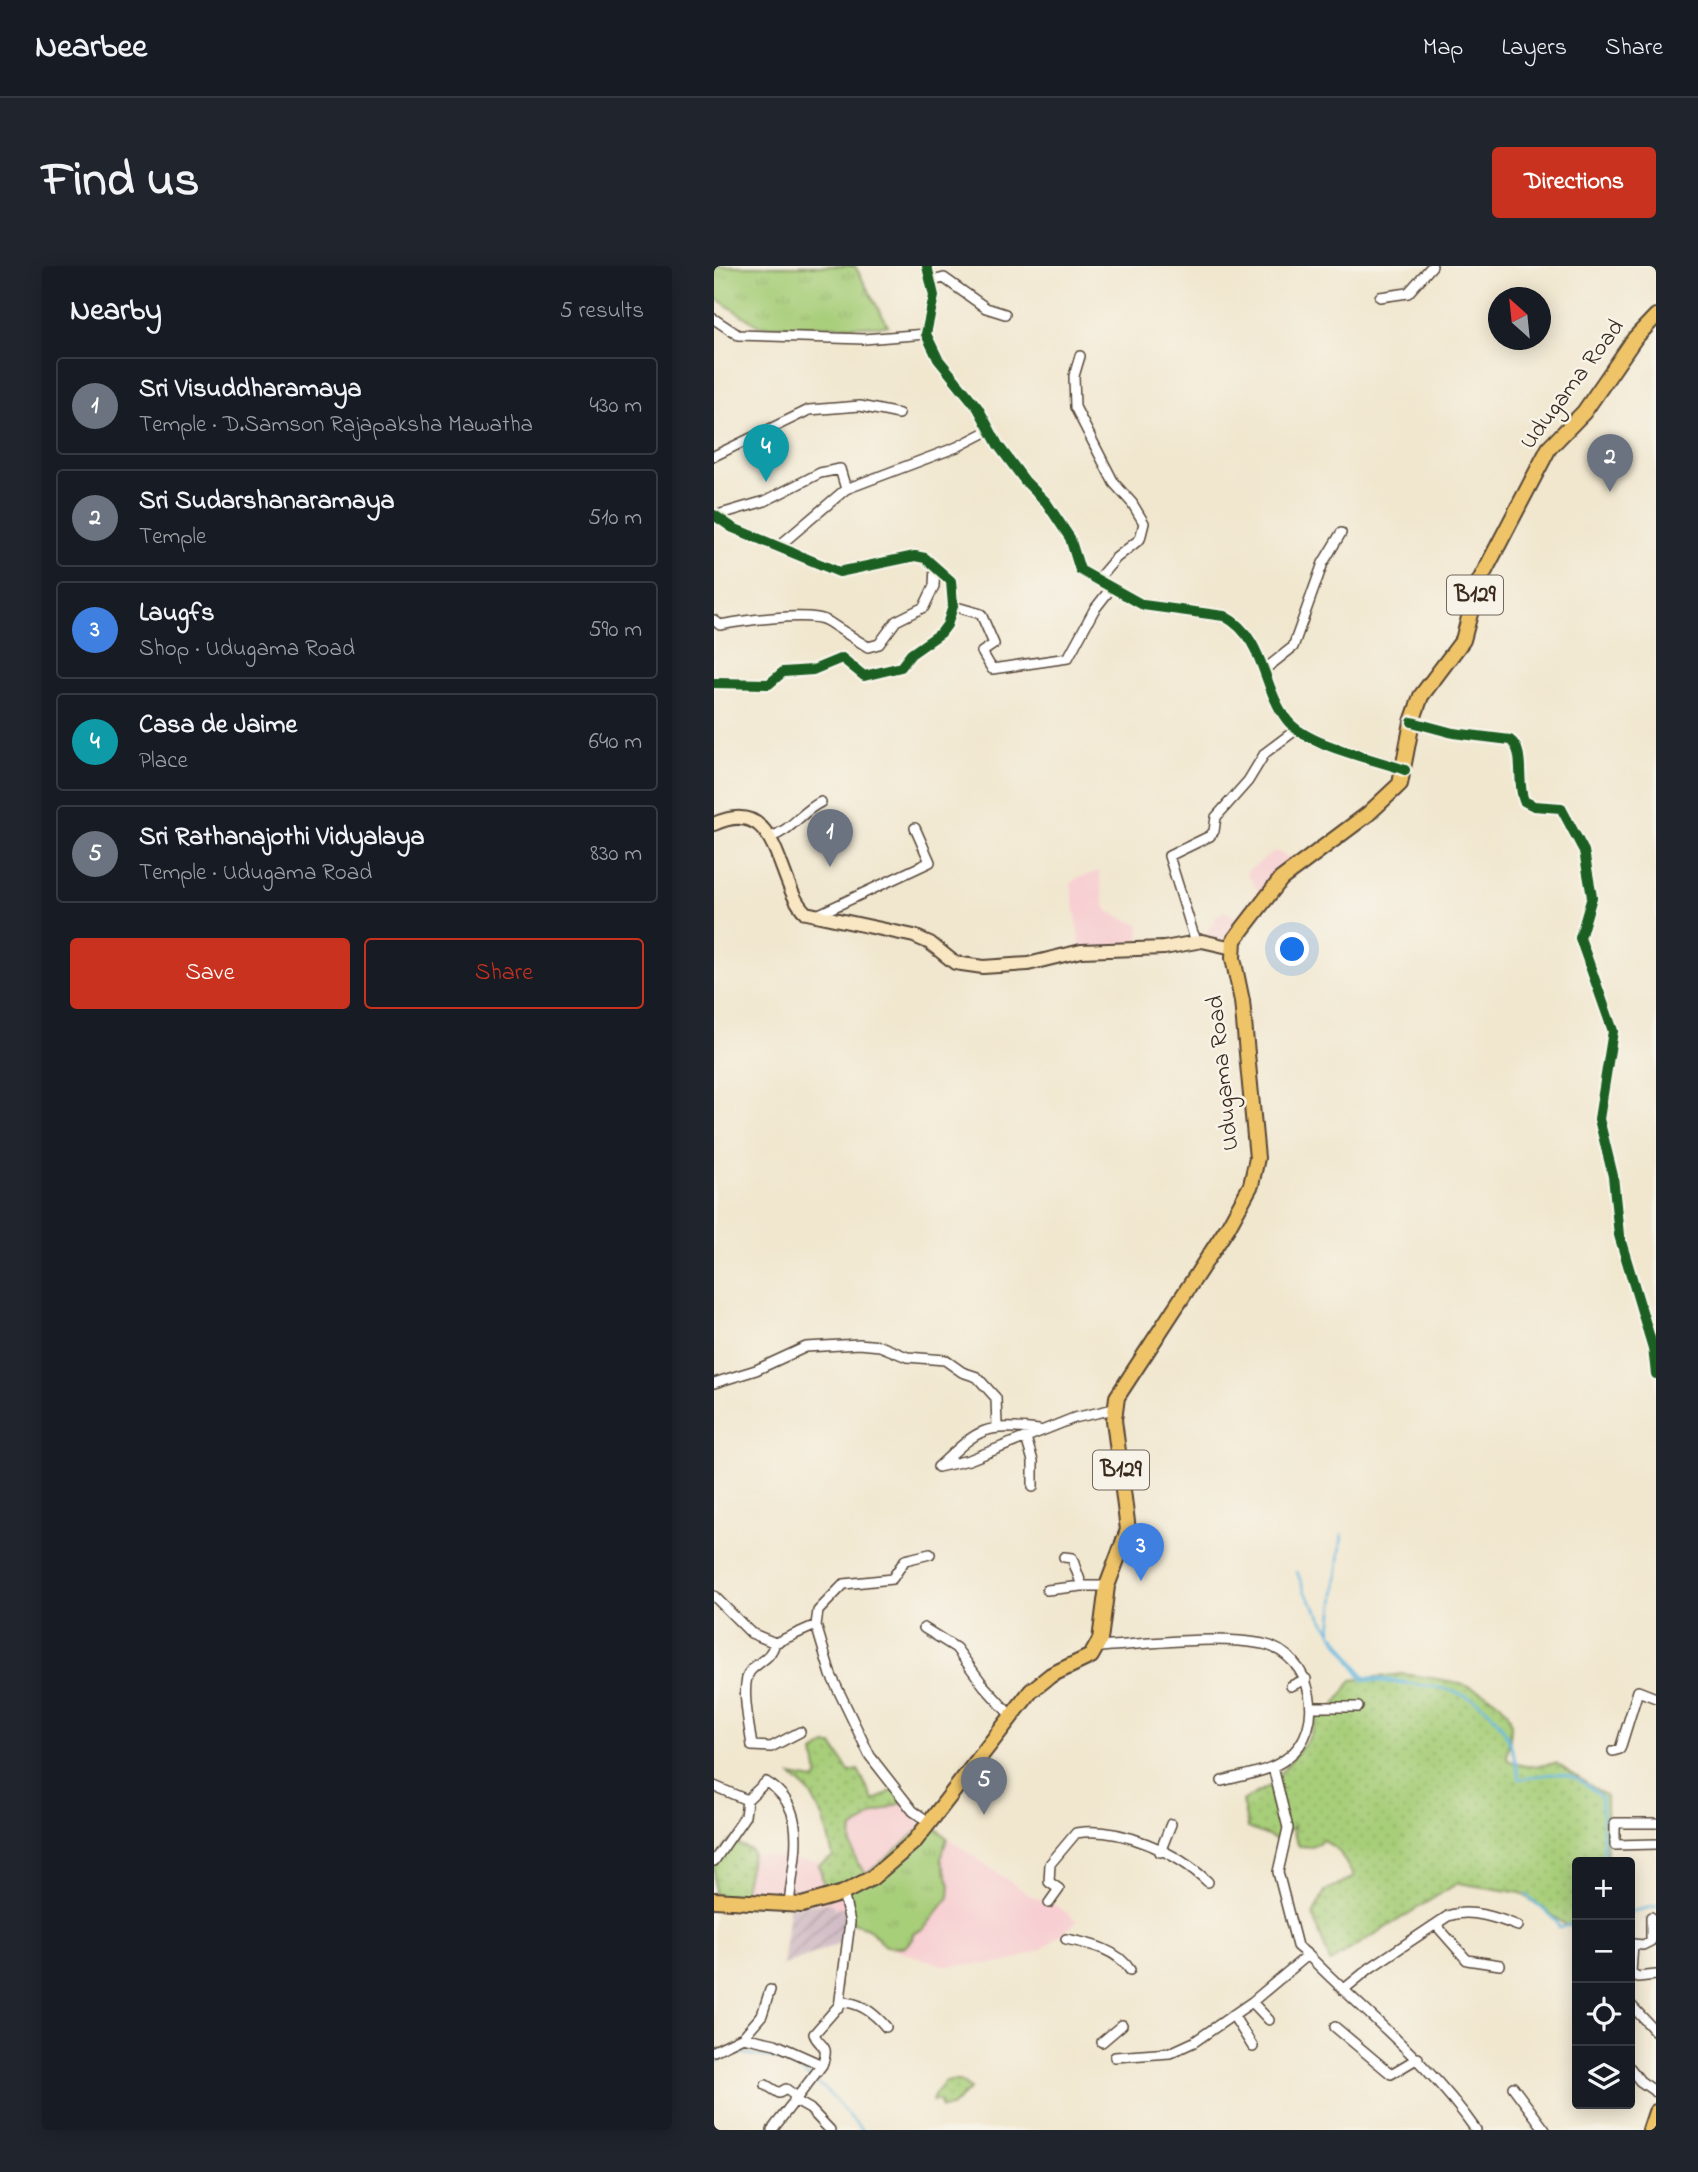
<!DOCTYPE html>
<html lang="en">
<head>
<meta charset="utf-8">
<style>
  body { margin:0; font-family:"Indie Flower",sans-serif; background:#20242c; color:#f1f3f6 }
  .controls { position:absolute; right:21px; bottom:21px; display:grid; overflow:hidden; border-radius:7px; box-shadow:0 4px 18px #0003 }
  .controls button { width:63px; height:63px; display:grid; place-items:center; padding:0; border:0; border-bottom:2px solid #363941; background:#171b24; color:#f1f3f6; font:35px sans-serif }
  .compass { position:absolute; left:774px; top:21px; width:63px; height:63px; border-radius:50%; background:#171b24; box-shadow:0 4px 18px #0003; rotate:333deg }
  .you { position:absolute; left:579px; top:684px; width:24px; height:24px; margin:-18px; border:5px solid #fff; border-radius:50%; background:#1a73e8; box-shadow:0 0 0 10px #1a73e833 }
  .badge { display:grid; place-items:center; width:46px; height:46px; border-radius:50%; background:#c8321e; color:#fff; font-size:23px; font-weight:700 }
  .pin { position:absolute; translate:-50% -58px; filter:drop-shadow(0 2px 4px #0008) }
  .pin::after { content:''; position:absolute; top:37px; width:24px; height:21px; background:inherit; clip-path:polygon(0 0,100% 0,50% 100%) }
  .list { margin:0; padding:0; list-style:none }
  h2 { display:flex; justify-content:space-between; align-items:center; height:91px; margin:0; padding:0 28px; font-size:30px }
  h2 small { font-size:23px; font-weight:400; color:#9ea1a6 }
  .list li { display:grid; grid-template-columns:46px 1fr auto; gap:21px; align-items:center; box-sizing:border-box; height:98px; margin:0 14px 14px; padding:0 14px; border:2px solid #363941; border-radius:7px }
  .list b { display:block; font-size:26px; white-space:nowrap }
  .list p { margin:0; font-size:23px; white-space:nowrap; color:#9ea1a6 }
  .list em { font-size:23px; font-style:normal; color:#9ea1a6 }
  .actions { display:flex; gap:14px; padding:21px 28px }
  .actions a { flex:1; padding:16px 0; border:2px solid #c8321e; border-radius:7px; text-align:center; font-size:24px; color:#c8321e }
  .actions .main { background:#c8321e; color:#fff }
  .icon { flex:none; width:38px; height:38px; fill:none; stroke:currentColor; stroke-width:2; stroke-linecap:round; stroke-linejoin:round }
  .map { position:relative; flex:none; width:942px; height:1864px; overflow:hidden; border-radius:7px }
  header { display:flex; align-items:center; gap:42px; box-sizing:border-box; height:98px; padding:0 35px; background:#171b24; border-bottom:2px solid #363941 }
  header strong { font-size:33px }
  nav { display:flex; gap:38px; margin-inline-start:auto; font-size:24px }
  .intro { display:flex; align-items:center; justify-content:space-between; box-sizing:border-box; height:168px; padding:0 42px }
  h1 { margin:0; font-size:49px }
  .button { padding:18px 32px; border-radius:7px; background:#c8321e; color:#fff; font-size:24px; font-weight:700 }
  main { display:flex; gap:42px; padding:0 42px }
  aside { flex:1; background:#171b24; border-radius:7px; box-shadow:0 4px 18px #0003 }
  .map>svg:first-child { display:block }
</style>
</head>
<body>
<header>
<strong>Nearbee</strong>
<nav><a>Map</a><a>Layers</a><a>Share</a></nav>
</header>
<div class="intro"><h1>Find us</h1><a class="button">Directions</a></div>
<main>
<aside>
<h2>Nearby<small>5 results</small></h2>
<ul class="list">
<li><span class="badge" style="background:#6b7280">1</span><div><b>Sri Visuddharamaya</b><p>Temple · D.Samson Rajapaksha Mawatha</p></div><em>430 m</em></li>
<li><span class="badge" style="background:#6b7280">2</span><div><b>Sri Sudarshanaramaya</b><p>Temple</p></div><em>510 m</em></li>
<li><span class="badge" style="background:#3f7fe0">3</span><div><b>Laugfs</b><p>Shop · Udugama Road</p></div><em>590 m</em></li>
<li><span class="badge" style="background:#0f9aa8">4</span><div><b>Casa de Jaime</b><p>Place</p></div><em>640 m</em></li>
<li><span class="badge" style="background:#6b7280">5</span><div><b>Sri Rathanajothi Vidyalaya</b><p>Temple · Udugama Road</p></div><em>830 m</em></li>
</ul>
<div class="actions"><a class="main">Save</a><a>Share</a></div>
</aside>
<div class="map">
<svg width="942" height="1864" viewBox="0 0 942 1864">
  <defs>
    <pattern id="industrial-furrows" width="10" height="10" patternUnits="userSpaceOnUse" patternTransform="scale(1.75)"><rect width="10" height="10" fill="#d2bdc6"/><path d="M-1 1l2-2M0 10L10 0M9 11l2-2" fill="none" stroke="#ac9aa0"/></pattern>
    <pattern id="grass-dots" width="8" height="8" patternUnits="userSpaceOnUse" patternTransform="scale(1.75)"><rect width="8" height="8" fill="#a7ce79"/><path d="M2 2h.1M6 6h.1" fill="none" stroke="#91b168" stroke-width="1.8" stroke-linecap="round"/></pattern>
    <pattern id="park-tufts" width="24" height="20" patternUnits="userSpaceOnUse" patternTransform="scale(1.75)"><rect width="24" height="20" fill="#a7ce79"/><path d="M3 7l-1-3M5 7V3M7 7l1-3M15 17l-1-3M17 17v-4M19 17l1-3" fill="none" stroke="#91b168"/></pattern>
  </defs>
  <rect width="100%" height="100%" fill="#f7f3e8"/>
  <filter id="ink" filterUnits="userSpaceOnUse"><feTurbulence type="fractalNoise" baseFrequency=".0143" numOctaves="2"/><feDisplacementMap in="SourceGraphic" scale="14" xChannelSelector="R" yChannelSelector="G"/><feConvolveMatrix kernelMatrix="1 2 1 2 8 2 1 2 1" color-interpolation-filters="sRGB"/></filter>
  <filter id="wash" filterUnits="userSpaceOnUse"><feTurbulence type="fractalNoise" baseFrequency=".00686" numOctaves="4" result="noise"/><feDisplacementMap in="SourceGraphic" scale="28" xChannelSelector="R" yChannelSelector="G"/><feGaussianBlur stdDeviation="1.57" result="paint"/><feColorMatrix in="noise" values="0 0 0 0 0 0 0 0 0 0 0 0 0 0 0 0 0 1.4 0 .05"/><feComposite in="paint" operator="in"/></filter>
  <g filter="url(#wash)">
    <rect width="100%" height="100%" fill="#f1e7cf"/>
    <path fill="#f7cfd2" d="M561 585 586 597 519 682 488 675 503 649 510 645 522 652 544 625 532 606Z
      M385 605 390 638 395 646 426 659 425 683 367 685 357 618 361 613Z
      M190 1536 208 1560 154 1609 136 1581 138 1564 160 1548Z
      M233 1572 317 1630 343 1640 364 1655 327 1684 291 1697 231 1700 171 1680 195 1677 198 1673 230 1605 227 1593Z
      M38 1588 104 1596 113 1632 129 1627 134 1641 121 1643 117 1637H27Z"/>
    <path fill="url(#industrial-furrows)" d="M117 1637 121 1643 134 1641 133 1674 69 1700 75 1640Z"/>
    <path fill="url(#grass-dots)" stroke="#717c4c" stroke-width="2" d="M688 1408C717 1412 775 1417 793 1446 802 1459 793 1478 793 1493 810 1504 823 1500 842 1497L892 1530 893 1596H863V1658L853 1660 807 1627 744 1617 616 1696 599 1649 611 1625 640 1611 625 1585 609 1574 598 1581 585 1580 579 1567 580 1560 564 1574 534 1562 528 1535 556 1520 594 1474 605 1447 617 1445 638 1414Z
      M112 1479H119L135 1506 144 1504 160 1535 181 1523 191 1535 160 1548 138 1564C135 1583 142 1601 158 1612L113 1632 105 1599 119 1591 110 1553 96 1527 78 1510 100 1514 104 1510 100 1487Z
      M16 1575 37 1584 38 1588 27 1637 0 1634V1595Z
      M232 1815H246L256 1823 237 1841 228 1842 225 1834 218 1835 220 1829Z"/>
    <path fill="url(#park-tufts)" stroke="#717c4c" stroke-width="2" d="M0 0H141L174 60H45L0 31Z
      M215 1556 233 1572 227 1593 236 1619 235 1631 209 1664 199 1667 198 1673 191 1681 171 1680 154 1662 136 1656 129 1627Z"/>
    <g fill="none" stroke-linecap="round" stroke-linejoin="round">
      <path stroke="#65b8e0" stroke-width="2.5" d="M583 1306 591 1326 649 1414C731 1421 790 1416 805 1513 844 1506 855 1502 887 1531L890 1596
        M617 1364 628 1268
        M622 1370 650 1411 691 1416
        M812 1629 842 1654 845 1662 863 1657
        M916 1646 942 1640
        M0 1797 20 1786 74 1795 111 1823 148 1864"/>
    </g>
  </g>
  <g filter="url(#ink)">
    <g fill="none" stroke-linecap="round" stroke-linejoin="round">
      <defs>
        <path id="minor" d="M218 15 230 12 272 42 291 48
          M666 31 694 27 718 0
          M0 53 24 69 150 73 212 68
          M366 90 360 110 361 141 400 217 418 237 430 257 426 273 402 292 383 314
          M0 190 95 144 146 140 185 148
          M0 249 19 262 125 306 201 290 211 292 237 315 239 340 233 359 227 367 197 388 187 401 150 410 128 392 99 404 69 406 55 418 0 417
          M0 250 51 235 106 207 126 203 132 223
          M65 280 132 223 243 181 276 164
          M239 340 267 348 280 378 268 386 278 403 354 392 380 344 398 321
          M0 354 6 359C26 355 97 345 113 355 126 363 140 373 154 381L165 378 182 355 210 341 220 320 221 300
          M550 404 579 381 609 297 627 267
          M698 456 739 467 796 474C812 485 802 515 810 535L820 540 847 542 870 585 878 631 866 672 899 765 885 853 899 910 905 969 939 1082 942 1108
          M56 571C77 565 88 545 107 536
          M105 648 216 596 201 562
          M488 675 482 673 479 667 455 590 496 570 500 565 502 551 534 515 551 487 583 463
          M0 1117 42 1104 92 1081 145 1078 166 1080 193 1091 231 1094 248 1106 263 1111 282 1132 283 1160
          M325 1164C268 1158 266 1162 224 1201L255 1194 360 1152 400 1143
          M312 1172 319 1195V1221
          M350 1291 358 1292 368 1320H393
          M333 1324 368 1320
          M0 1330 37 1367 61 1377 102 1359
          M210 1362 242 1382 270 1420 298 1451
          M61 1377C56 1393 48 1393 37 1404 25 1416 36 1463 38 1480L57 1481 86 1466
          M383 1381C433 1378 500 1369 549 1378 599 1389 614 1462 573 1492 556 1506 529 1509 508 1515
          M577 1420 592 1413
          M598 1441H644
          M899 1485 906 1483 924 1425 942 1432
          M559 1501 574 1562 564 1606 583 1680 594 1689
          M0 1520 33 1534 52 1516C98 1543 78 1595 75 1640
          M215 1556 199 1545 156 1490 117 1409 102 1359 104 1345 130 1318 178 1313 191 1294 216 1288
          M942 1557H901V1579L942 1578
          M446 1586 457 1558
          M0 1595 31 1550 33 1534
          M335 1637 345 1623 335 1616 336 1598 362 1567C405 1560 463 1586 494 1616
          M723 1660 753 1694 786 1699
          M352 1673C376 1678 403 1683 416 1704
          M917 1707 919 1678 929 1679 937 1675V1651
          M916 1710 917 1707 924 1711 942 1709
          M56 1724 48 1749 29 1771 61 1778 108 1799 58 1864
          M629 1724 656 1702 734 1650C756 1642 784 1652 804 1660
          M538 1736 555 1754
          M916 1738 942 1766
          M125 1741 136 1656 129 1627
          M519 1749 539 1781
          M621 1761 677 1808 704 1792
          M388 1776 408 1759
          M0 1785 29 1771
          M401 1791 456 1787 480 1776 538 1736 594 1689C651 1747 715 1796 762 1864
          M108 1799C117 1777 105 1782 100 1768L128 1736C146 1736 161 1748 172 1761
          M916 1802 926 1815 942 1826
          M52 1819 65 1827 72 1823 83 1831
          M799 1821 831 1864
          M80 1834 96 1843 116 1864"/>
        <path id="tertiary" d="M213 0 220 30 212 68 224 93 264 142 284 179 311 215 332 236 356 272 366 304 429 339 510 350C551 371 548 422 573 454 592 479 660 493 691 504"/>
        <path id="secondary" d="M0 558C68 527 61 619 92 647L200 670 216 677 241 697 269 701 314 698 367 685 450 682 488 675 519 682"/>
        <path id="primary" d="M0 1634 88 1639 129 1627 158 1612 201 1575 317 1425 337 1409 377 1390 386 1374 393 1320 414 1264 400 1154 403 1131 514 961 537 919 543 892 528 735 519 692 520 674 567 613 654 548 686 518 698 456 707 430 749 374 764 318 835 182 870 146 921 72 942 50"/>
        <path id="trunk" d="M936 1864 942 1846"/>
      </defs>
      <use href="#minor" stroke="#564639" stroke-width="12"/>
      <use href="#tertiary" stroke="#564639" stroke-width="14"/>
      <use href="#secondary" stroke="#564639" stroke-width="16"/>
      <use href="#primary" stroke="#564639" stroke-width="18"/>
      <use href="#trunk" stroke="#564639" stroke-width="18"/>
      <use href="#minor" stroke="#fff" stroke-width="9"/>
      <use href="#tertiary" stroke="#fff" stroke-width="10"/>
      <use href="#secondary" stroke="#f9e7c3" stroke-width="12"/>
      <use href="#primary" stroke="#efc469" stroke-width="14"/>
      <use href="#trunk" stroke="#efc469" stroke-width="14"/>
      <defs>
        <path id="cycleway" d="M213 0 220 30 212 68 224 93 264 142 284 179 311 215 332 236 356 272 366 304 429 339 510 350C551 371 548 422 573 454 592 479 660 493 691 504
          M0 249 19 262 125 306 201 290 211 292 237 315 239 340 233 359 227 367 197 388 187 401 150 410 128 392 99 404 69 406 55 418 0 417
          M698 456 739 467 796 474C812 485 802 515 810 535L820 540 847 542 870 585 878 631 866 672 899 765 885 853 899 910 905 969 939 1082 942 1108"/>
      </defs>
      <use href="#cycleway" stroke="#f7f3e8" stroke-width="15"/>
      <use href="#cycleway" stroke="#1b5e20" stroke-width="10"/>
    </g>
  </g>
  <g text-anchor="middle" dominant-baseline="central" stroke-width="5" stroke-linejoin="round" paint-order="stroke">
    <g fill="#f7f3e8" stroke="#73665b" stroke-width="2">
      <rect x="733" y="309.5" width="56" height="39" rx="5"/>
      <rect x="379" y="1184.5" width="56" height="39" rx="5"/>
    </g>
    <g font-size="23" font-weight="bold" fill="#3b2a1e">
      <text x="761" y="329">B129</text>
      <text x="407" y="1204">B129</text>
    </g>
    <g font-size="24" fill="#3b2a1e" stroke="#f7f3e8">
      <text transform="translate(859 119) rotate(-53)">Udugama Road</text>
      <text transform="translate(510 807) rotate(-96)">Udugama Road</text>
    </g>
  </g>
</svg>
<div class="controls">
<button>+</button>
<button>−</button>
<button><svg class="icon" aria-label="locate" viewBox="0 0 24 24"><circle cx="12" cy="12" r="6"/><path d="M12 2v4M12 18v4M2 12h4M18 12h4"/></svg></button>
<button><svg class="icon" aria-label="layers" viewBox="0 0 24 24"><path d="M12 4l9 5-9 5-9-5zM3 14l9 5 9-5"/></svg></button>
</div>
<svg class="compass" viewBox="-18 -18 36 36"><path d="M0-13l5 13h-10z" fill="#e53935"/><path d="M0 13l5-13h-10z" fill="#9ea1a6"/></svg>
<div class="you"></div>
<div class="pin badge" style="left:116px;top:601px;background:#6b7280">1</div>
<div class="pin badge" style="left:896px;top:226px;background:#6b7280">2</div>
<div class="pin badge" style="left:427px;top:1315px;background:#3f7fe0">3</div>
<div class="pin badge" style="left:52px;top:216px;background:#0f9aa8">4</div>
<div class="pin badge" style="left:270px;top:1549px;background:#6b7280">5</div>
</div>
</main>
</body>
</html>
